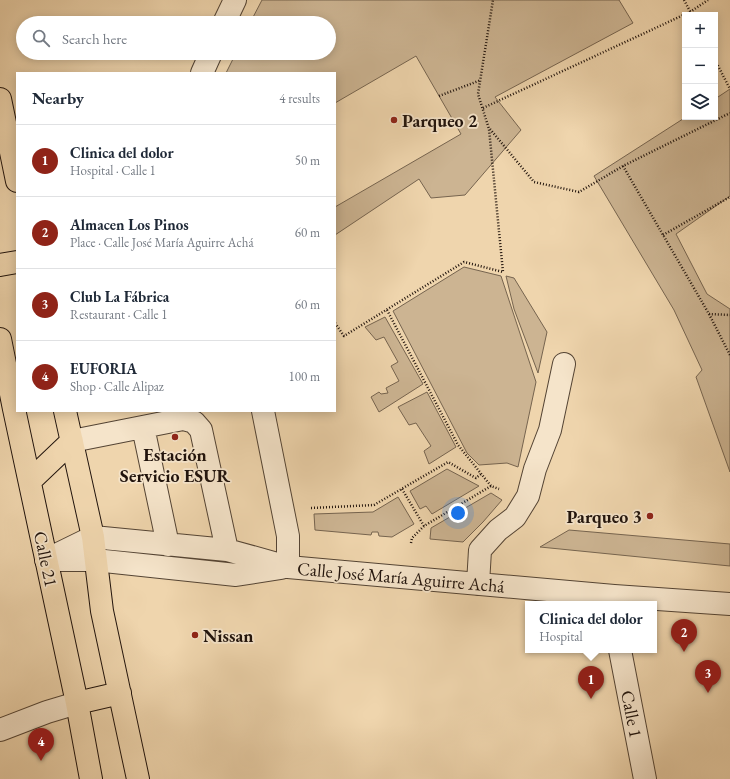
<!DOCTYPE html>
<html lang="en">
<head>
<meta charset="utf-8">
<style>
  body { margin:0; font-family:"EB Garamond",serif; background:#f2f2f3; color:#1f2937 }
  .controls { position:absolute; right:12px; top:12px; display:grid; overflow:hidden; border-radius:0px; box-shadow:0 2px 10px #0003 }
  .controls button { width:36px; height:36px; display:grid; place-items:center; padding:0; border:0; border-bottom:1px solid #e0e1e3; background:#fff; color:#1f2937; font:20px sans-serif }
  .you { position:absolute; left:458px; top:513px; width:14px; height:14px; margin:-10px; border:3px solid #fff; border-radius:50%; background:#1a73e8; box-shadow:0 0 0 6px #1a73e833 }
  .badge { display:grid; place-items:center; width:26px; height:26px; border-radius:50%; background:#8f2418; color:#fff; font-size:13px; font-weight:700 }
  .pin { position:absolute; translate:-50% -33px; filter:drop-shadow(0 1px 2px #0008) }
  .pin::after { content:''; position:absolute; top:21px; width:14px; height:12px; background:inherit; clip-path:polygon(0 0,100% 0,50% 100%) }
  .popup { position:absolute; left:525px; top:601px; width:132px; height:52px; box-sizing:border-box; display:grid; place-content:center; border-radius:0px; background:#fff; filter:drop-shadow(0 1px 3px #0005); font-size:13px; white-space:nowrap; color:#747a83 }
  .popup b { font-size:15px; color:#1f2937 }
  .popup::after { content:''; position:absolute; left:50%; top:100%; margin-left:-8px; border:8px solid transparent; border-top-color:#fff }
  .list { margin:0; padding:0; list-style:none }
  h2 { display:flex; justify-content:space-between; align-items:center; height:52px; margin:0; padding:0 16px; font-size:17px }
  h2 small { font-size:13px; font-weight:400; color:#747a83 }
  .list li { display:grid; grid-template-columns:26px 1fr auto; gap:12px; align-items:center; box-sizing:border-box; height:72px; padding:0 16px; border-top:1px solid #e0e1e3 }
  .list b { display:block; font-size:15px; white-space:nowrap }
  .list p { margin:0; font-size:13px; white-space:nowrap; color:#747a83 }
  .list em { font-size:13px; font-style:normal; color:#747a83 }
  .icon { flex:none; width:22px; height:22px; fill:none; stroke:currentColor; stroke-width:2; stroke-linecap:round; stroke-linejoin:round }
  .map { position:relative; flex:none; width:730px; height:779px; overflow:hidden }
  .search { position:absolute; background:#fff; box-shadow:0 2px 10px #0003; left:16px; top:16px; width:320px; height:44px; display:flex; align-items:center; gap:10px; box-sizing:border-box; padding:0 14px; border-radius:22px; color:#747a83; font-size:15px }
  .panel { position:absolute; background:#fff; box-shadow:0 2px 10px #0003; left:16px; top:72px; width:320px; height:340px; border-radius:0px }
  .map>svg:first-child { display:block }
</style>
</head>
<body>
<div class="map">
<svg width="730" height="779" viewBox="0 0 730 779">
  <rect width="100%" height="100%" fill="#efd5ad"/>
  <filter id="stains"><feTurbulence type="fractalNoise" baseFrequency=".005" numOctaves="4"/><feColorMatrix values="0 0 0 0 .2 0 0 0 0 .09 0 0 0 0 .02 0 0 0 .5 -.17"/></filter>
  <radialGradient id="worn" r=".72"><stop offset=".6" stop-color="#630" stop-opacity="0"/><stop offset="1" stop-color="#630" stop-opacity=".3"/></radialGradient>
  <path fill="#ccb492" stroke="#76644f" d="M262 0H619L633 23 495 97 521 130 465 195 431 198 419 179 335 235V207L461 134 416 56 335 103V73H226L236 53H329V23H250Z
    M730 89V196L676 234 707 294 730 309V472L696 377 702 370 674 310 594 176 686 117H715V99Z
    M464 267 501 276 536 382 518 467 507 463 479 465 467 453 393 311Z
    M506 276 514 278 547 332 538 373 514 309Z
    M385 317 423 384 379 412 371 397 379 392 381 394 388 393 386 388 399 381 391 366 398 362 384 337 376 340 365 327Z
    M427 392 456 447 429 464 424 451 431 446 416 423 409 425 398 407Z
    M447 469 479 486 432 514 426 506 420 509 410 491Z
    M491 493 502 500 483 522 463 542 430 539 431 528Z
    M398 497 414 524 392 537 379 536 378 532H372L371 535 315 530 314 514 373 512Z
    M569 530 730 544V566L540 547Z"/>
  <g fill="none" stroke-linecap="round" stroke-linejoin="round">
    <defs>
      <path id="minor" d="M224 23 235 0
        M202 73 211 53
        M263 411 288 536V567
        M143 427 168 545
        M72 441 183 419 194 422 201 430 227 550
        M46 560 93 537 227 550 288 567 614 596 730 604
        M51 560H95L236 575 281 568
        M478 584 480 550 498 530 515 517 528 496 535 469 550 430 564 364
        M620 650 645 779
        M0 730 47 712 77 703"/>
      <path id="major" d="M0 99 17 181
        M0 265 17 262
        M0 339 14 409 77 703 91 779
        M65 411 93 537 102 611 138 779
        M30 481 72 441
        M77 703 120 693"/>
    </defs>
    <use href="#minor" stroke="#544434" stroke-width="24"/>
    <use href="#major" stroke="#20130c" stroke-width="24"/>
    <path stroke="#20130c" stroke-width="2.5" stroke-dasharray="1 2" stroke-linecap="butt" d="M684 0 692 15
      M715 60 730 89
      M439 96 481 80
      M483 108 690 12 708 0
      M490 129 534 182 579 192 623 166 730 113
      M623 166 709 314 730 315
      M663 235 730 197
      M387 310 458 445 491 486 499 489
      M709 314 730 355
      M335 323 344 336 464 262 503 272 489 129 478 94 493 0
      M402 489 424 526 491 486
      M311 508 374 505 448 462 476 478 481 474
      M411 543 412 538 424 526"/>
    <use href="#minor" stroke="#f5e4ca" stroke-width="22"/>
    <use href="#major" stroke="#efd5ad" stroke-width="22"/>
  </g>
  <g fill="#8f2418" stroke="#f5e4ca" stroke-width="1.5">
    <circle cx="394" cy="120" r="4"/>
    <circle cx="175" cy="437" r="4"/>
    <circle cx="650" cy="516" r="4"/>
    <circle cx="195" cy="635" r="4"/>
  </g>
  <g text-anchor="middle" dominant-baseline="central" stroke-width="3.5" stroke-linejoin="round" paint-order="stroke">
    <g font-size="18" font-weight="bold" fill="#20130c" stroke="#f5e4ca" text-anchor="start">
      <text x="402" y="120">Parqueo 2</text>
      <text x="175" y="454" text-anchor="middle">Estación<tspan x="175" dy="21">Servicio ESUR</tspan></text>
      <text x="642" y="516" text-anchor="end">Parqueo 3</text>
      <text x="203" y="635">Nissan</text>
    </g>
    <g font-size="18" fill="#20130c" stroke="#f5e4ca">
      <text transform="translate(46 559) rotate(78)">Calle 21</text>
      <text transform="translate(401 577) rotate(5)">Calle José María Aguirre Achá</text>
      <text transform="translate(632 714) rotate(79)">Calle 1</text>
    </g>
  </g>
  <rect width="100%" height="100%" filter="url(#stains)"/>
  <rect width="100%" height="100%" fill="url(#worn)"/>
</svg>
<div class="controls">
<button>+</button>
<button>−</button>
<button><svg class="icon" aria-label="layers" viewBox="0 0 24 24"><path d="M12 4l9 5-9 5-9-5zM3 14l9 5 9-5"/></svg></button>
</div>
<div class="you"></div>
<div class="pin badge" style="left:591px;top:699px">1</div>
<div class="popup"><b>Clinica del dolor</b>Hospital</div>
<div class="pin badge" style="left:684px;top:652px">2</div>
<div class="pin badge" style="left:708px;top:693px">3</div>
<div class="pin badge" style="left:41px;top:761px">4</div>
<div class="search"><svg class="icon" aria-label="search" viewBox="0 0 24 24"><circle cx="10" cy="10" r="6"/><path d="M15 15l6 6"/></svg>Search here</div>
<section class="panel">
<h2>Nearby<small>4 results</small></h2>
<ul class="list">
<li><span class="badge">1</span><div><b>Clinica del dolor</b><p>Hospital · Calle 1</p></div><em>50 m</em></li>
<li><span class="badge">2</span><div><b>Almacen Los Pinos</b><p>Place · Calle José María Aguirre Achá</p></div><em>60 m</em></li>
<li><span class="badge">3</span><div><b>Club La Fábrica</b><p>Restaurant · Calle 1</p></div><em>60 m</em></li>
<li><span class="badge">4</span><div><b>EUFORIA</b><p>Shop · Calle Alipaz</p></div><em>100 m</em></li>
</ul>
</section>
</div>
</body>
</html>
